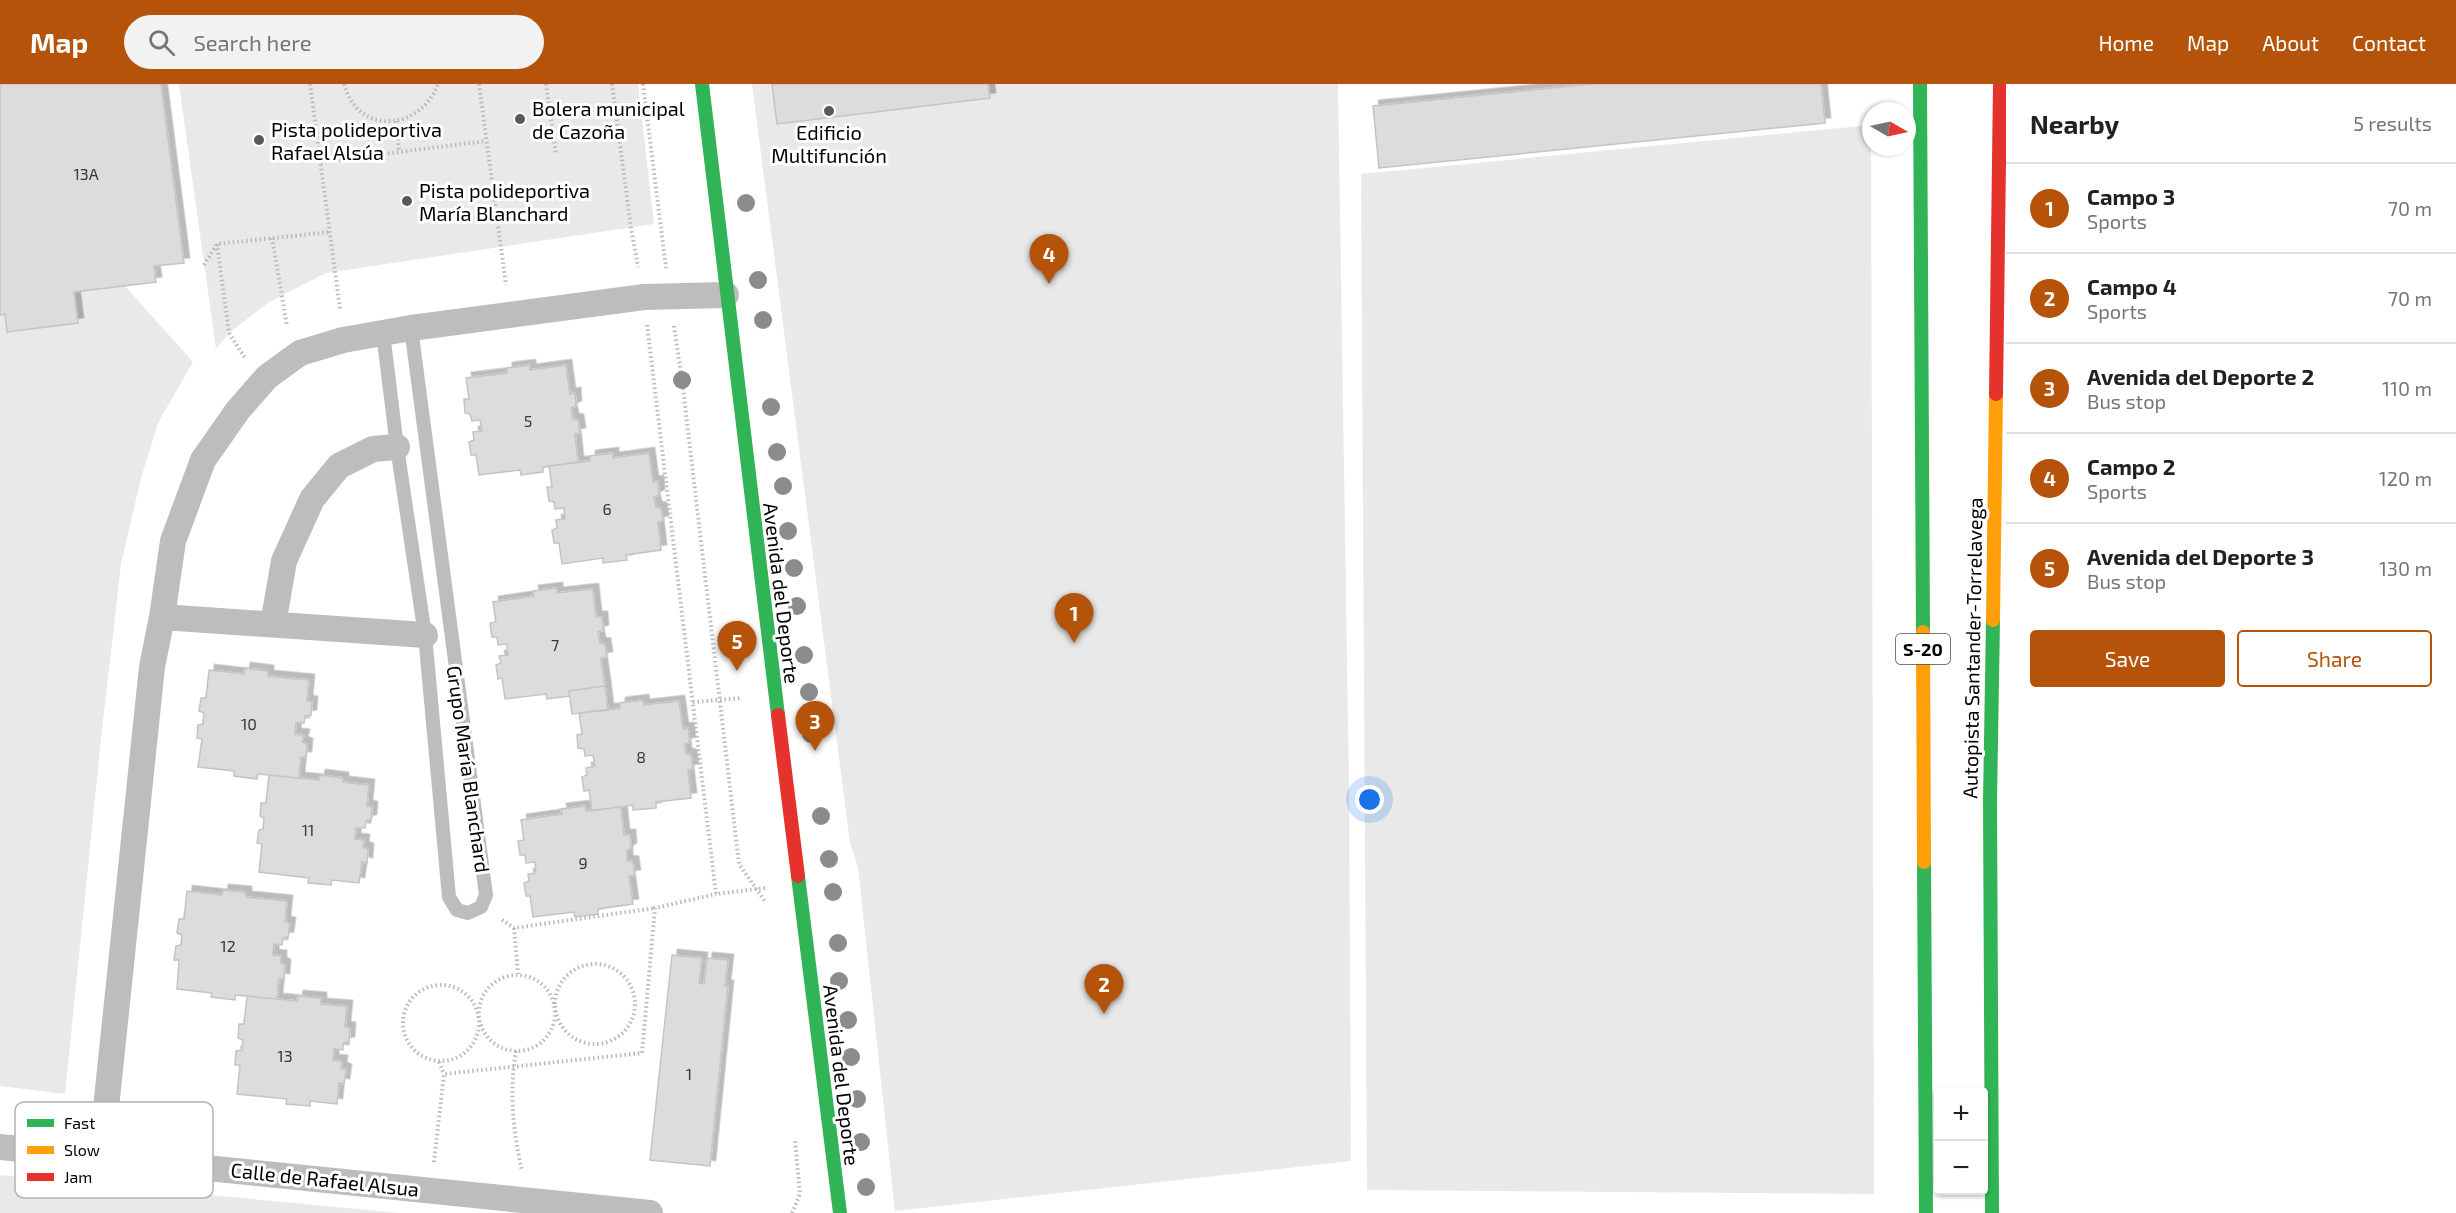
<!DOCTYPE html>
<html lang="en">
<head>
<meta charset="utf-8">
<style>
  body { margin:0; font-family:"Exo 2",sans-serif; background:#f2f2f2; color:#202124 }
  .controls { position:absolute; right:18px; bottom:18px; display:grid; overflow:hidden; border-radius:6px; box-shadow:0 2px 4px #0004 }
  .controls button { width:54px; height:54px; display:grid; place-items:center; padding:0; border:0; border-bottom:2px solid #e0e0e0; background:#fff; color:#202124; font:30px sans-serif }
  .compass { position:absolute; left:1862px; top:18px; width:54px; height:54px; border-radius:50%; background:#fff; box-shadow:0 2px 4px #0004; rotate:99deg }
  .you { position:absolute; left:1370px; top:716px; width:21px; height:21px; margin:-15px; border:4px solid #fff; border-radius:50%; background:#1a73e8; box-shadow:0 0 0 9px #1a73e833 }
  .badge { display:grid; place-items:center; width:39px; height:39px; border-radius:50%; background:#b45309; color:#fff; font-size:20px; font-weight:700 }
  .pin { position:absolute; translate:-50% -50px; filter:drop-shadow(0 2px 3px #0008) }
  .pin::after { content:''; position:absolute; top:32px; width:21px; height:18px; background:inherit; clip-path:polygon(0 0,100% 0,50% 100%) }
  .list { margin:0; padding:0; list-style:none }
  h2 { display:flex; justify-content:space-between; align-items:center; height:78px; margin:0; padding:0 24px; font-size:26px }
  h2 small { font-size:20px; font-weight:400; color:#757577 }
  .list li { display:grid; grid-template-columns:39px 1fr auto; gap:18px; align-items:center; box-sizing:border-box; height:90px; padding:0 24px; border-top:2px solid #e0e0e0 }
  .list b { display:block; font-size:22px; white-space:nowrap }
  .list p { margin:0; font-size:20px; white-space:nowrap; color:#757577 }
  .list em { font-size:20px; font-style:normal; color:#757577 }
  .actions { display:flex; gap:12px; padding:18px 24px }
  .actions a { flex:1; padding:14px 0; border:2px solid #b45309; border-radius:6px; text-align:center; font-size:21px; color:#b45309 }
  .actions .main { background:#b45309; color:#fff }
  .icon { flex:none; width:33px; height:33px; fill:none; stroke:currentColor; stroke-width:2; stroke-linecap:round; stroke-linejoin:round }
  .map { position:relative; flex:none; width:2006px; height:1129px; overflow:hidden }
  header { display:flex; align-items:center; gap:36px; box-sizing:border-box; height:84px; padding:0 30px; background:#b45309; color:#fff }
  header strong { font-size:28px }
  nav { display:flex; gap:33px; margin-inline-start:auto; font-size:21px }
  .search { width:420px; height:54px; background:#f2f2f2; display:flex; align-items:center; gap:15px; box-sizing:border-box; padding:0 21px; border-radius:33px; color:#757577; font-size:22px }
  main { display:flex }
  aside { flex:1; background:#fff }
  .map>svg:first-child { display:block }
</style>
</head>
<body>
<header>
<strong>Map</strong>
<div class="search"><svg class="icon" aria-label="search" viewBox="0 0 24 24"><circle cx="10" cy="10" r="6"/><path d="M15 15l6 6"/></svg>Search here</div>
<nav><a>Home</a><a>Map</a><a>About</a><a>Contact</a></nav>
</header>
<main>
<div class="map">
<svg width="2006" height="1129" viewBox="0 0 2006 1129">
  <defs>
    <filter id="shadow"><feDropShadow dx="5.5" dy="-5.5" stdDeviation="0" flood-color="#0004"/></filter>
  </defs>
  <rect width="100%" height="100%" fill="#fff"/>
  <path fill="#e9e9e9" d="M179 0H638L654 140 326 189 269 218 229 249 216 265Z
    M752 0H1338L1349 704 1351 1077 895 1127 858 783 850 759Z
    M1871 41 1874 1110 1367 1106 1361 90Z
    M125 202 193 278 158 339 141 394 121 480 101 655 65 1010 0 1002V231L5 230 7 248 78 239 74 208Z
    M0 1091 400 1129H0Z"/>
  <path fill="#dcdcdc" stroke="#c4c4c4" stroke-width="1.5" filter="url(#shadow)" d="M0 0H161L184 179 154 182 156 198 74 208 78 239 7 248 5 230 0 231Z
    M772 0H988L990 14 777 40Z
    M1590 0H1821L1825 39 1379 84 1373 22Z
    M530 281V286L566 281 570 310 575 309 576 322 571 324 573 335 578 336 580 349 575 350 578 378 543 383V388L521 391 520 386 479 391 476 371H471L469 358 474 356 473 348 482 347 480 336 472 337 470 330 465 329 464 315H469L466 294 507 289V284Z
    M613 369V374L649 369 653 398 658 397 659 411 654 413 656 423 661 424 663 437 658 438 661 466 626 471 627 476 603 479V474L562 480 559 459H554L552 446 557 444 556 436 565 435 564 424 555 425 554 418 549 417 547 403H552L549 382 590 377V372Z
    M557 504V509L593 505 596 533H602L603 546 598 548 600 559 605 560 607 573 601 574 605 602 569 607 570 612 547 615 546 610 505 615 502 594 498 595 496 581 501 579 499 572 508 571 507 560 498 561 497 553H492L490 539 496 538 493 518 534 512 533 507Z
    M245 584 268 587V592L309 596 307 617 312 618 311 631 305 632 304 639H296L295 650 304 651 302 658 307 660 306 673H301L299 694 258 690 257 695 234 692V687L198 683 202 655 197 654 198 641 203 640 204 629 199 627 201 614H206L209 586 244 590Z
    M605 602 608 626 572 630 569 607Z
    M643 616 644 621 679 617 683 645 688 644 690 658 685 660 686 670 691 671 693 685 688 686 691 714 656 718V724L633 726V721L592 727 589 706 584 707 582 693 587 691 586 684 595 682 593 671 585 672 584 665 578 664 577 651 582 650 579 629 620 624V619Z
    M269 691 319 696 320 691 343 694V698L369 701 367 722 372 723 371 736 366 737 365 744H356L355 755 364 756 363 763 368 765 367 779 362 778 359 799 332 796 331 801 308 799 309 794 259 788 262 760 257 759 259 746 263 745 264 734 260 732 261 719H266Z
    M585 722 586 727 621 723 624 751H630L631 764 627 767V777L633 778 635 791 629 792 633 820 598 825V830L575 833 574 828 533 833 530 812H526L524 799 529 797 528 790 536 789 535 778 526 779 525 771H520L518 757 524 756 521 736 562 730 561 725Z
    M223 806 246 808V813L287 817 285 838 290 839 288 853 283 854 282 861 274 860 273 871 281 872V879L285 881 284 895 279 894 277 915 235 911V916L211 913 212 909 177 905 179 876H174L176 862 181 861 182 851 177 849 179 835H184L187 807 222 811Z
    M672 871 702 874 699 899 704 900 707 874 728 876 725 902H728L710 1082 650 1076Z
    M247 912 297 917 298 912 321 914V920L347 922 345 943 350 944 349 958 343 959V966L334 965 333 976 342 977 341 984 346 986 344 1000 339 999 337 1020 310 1017V1022L286 1020 287 1015 237 1010 240 981H235L236 967 242 966 243 956 238 954 239 940H244Z"/>
  <g fill="none" stroke-linecap="round" stroke-linejoin="round">
    <path stroke="#b8b8b8" stroke-width="4" stroke-dasharray="1.5 3" stroke-linecap="butt" d="M310 0 340 225
      M344 0C357 51 420 48 438 0
      M479 0 506 201
      M546 0 556 70
      M612 0 631 144 638 183
      M643 0 666 184
      M396 37 399 68
      M321 78 486 57
      M272 154 287 242
      M217 160 229 249 245 274
      M204 181 217 160 330 148
      M647 241 716 810 765 804
      M674 242 682 296 739 780 766 819
      M693 618 742 614
      M502 836 514 844 655 824
      M514 844 518 890
      M555 920a40 40 0 1 1 80 0a40 40 0 1 1-80 0Z
      M479 929a38 38 0 1 1 76 0a38 38 0 1 1-76 0Z
      M403 939a38 38 0 1 1 76 0a38 38 0 1 1-76 0Z
      M516 967C509 1006 513 1048 522 1087
      M439 978 444 990
      M434 1078 444 990 642 969 655 824 716 810
      M792 1129 800 1110 795 1056"/>
    <path stroke="#bdbdbd" stroke-width="14" d="M383 249 397 363 425 551 449 813 457 826 468 829 481 823 486 811 411 244"/>
    <path stroke="#bdbdbd" stroke-width="26" d="M162 533 425 551
      M273 540 284 477 312 415 339 382 373 365 397 363
      M0 1063 650 1129
      M101 1072 152 583 162 533 173 457 203 376 238 326 267 293 300 269 343 256 411 244 644 213 726 211"/>
    <path stroke="#30b455" stroke-width="14" d="M702 0 778 631
      M1920 0 1923 548
      M1924 778 1926 1129
      M798 792 840 1129
      M1992 1129 1990 717 1993 536"/>
    <path stroke="#ff9f0a" stroke-width="14" d="M1993 536 1996 310
      M1923 548 1924 778"/>
    <path stroke="#e5322d" stroke-width="14" d="M1996 310 2000 0
      M778 631 798 792"/>
  </g>
  <g fill="#8c8c8c">
    <circle cx="746" cy="119" r="9"/>
    <circle cx="758" cy="196" r="9"/>
    <circle cx="763" cy="236" r="9"/>
    <circle cx="682" cy="296" r="9"/>
    <circle cx="771" cy="323" r="9"/>
    <circle cx="777" cy="368" r="9"/>
    <circle cx="783" cy="402" r="9"/>
    <circle cx="788" cy="447" r="9"/>
    <circle cx="794" cy="484" r="9"/>
    <circle cx="797" cy="522" r="9"/>
    <circle cx="804" cy="571" r="9"/>
    <circle cx="809" cy="608" r="9"/>
    <circle cx="811" cy="650" r="9"/>
    <circle cx="821" cy="732" r="9"/>
    <circle cx="829" cy="775" r="9"/>
    <circle cx="833" cy="808" r="9"/>
    <circle cx="838" cy="859" r="9"/>
    <circle cx="839" cy="897" r="9"/>
    <circle cx="848" cy="936" r="9"/>
    <circle cx="851" cy="973" r="9"/>
    <circle cx="857" cy="1015" r="9"/>
    <circle cx="861" cy="1058" r="9"/>
    <circle cx="866" cy="1103" r="9"/>
  </g>
  <g fill="#595959" stroke="#fff" stroke-width="2">
    <circle cx="829" cy="27" r="6"/>
    <circle cx="520" cy="35" r="6"/>
    <circle cx="259" cy="56" r="6"/>
    <circle cx="407" cy="117" r="6"/>
  </g>
  <g text-anchor="middle" dominant-baseline="central" stroke-width="6" stroke-linejoin="round" paint-order="stroke">
    <g font-size="16" fill="#373737">
      <text x="86" y="89">13A</text>
      <text x="528" y="336">5</text>
      <text x="607" y="424">6</text>
      <text x="555" y="560">7</text>
      <text x="249" y="639">10</text>
      <text x="641" y="672">8</text>
      <text x="308" y="745">11</text>
      <text x="583" y="778">9</text>
      <text x="228" y="861">12</text>
      <text x="285" y="971">13</text>
      <text x="689" y="989">1</text>
    </g>
    <rect fill="#fff" stroke="#4c4c4c" stroke-width="1.5" x="1896" y="550" width="54" height="30" rx="4.5"/>
    <g font-size="18" font-weight="bold" fill="#000">
      <text x="1923" y="565">S-20</text>
    </g>
    <g font-size="20" fill="#000" stroke="#fff" text-anchor="start">
      <text x="532" y="24">Bolera municipal<tspan x="532" dy="23">de Cazoña</tspan></text>
      <text x="271" y="45">Pista polideportiva<tspan x="271" dy="23">Rafael Alsúa</tspan></text>
      <text x="829" y="48" text-anchor="middle">Edificio<tspan x="829" dy="23">Multifunción</tspan></text>
      <text x="419" y="106">Pista polideportiva<tspan x="419" dy="23">María Blanchard</tspan></text>
    </g>
    <g font-size="20" fill="#000" stroke="#fff">
      <text transform="translate(782 509) rotate(83)">Avenida del Deporte</text>
      <text transform="translate(1972 564) rotate(-89)">Autopista Santander-Torrelavega</text>
      <text transform="translate(469 685) rotate(82)">Grupo María Blanchard</text>
      <text transform="translate(842 991) rotate(83)">Avenida del Deporte</text>
      <text transform="translate(325 1095) rotate(6)">Calle de Rafael Alsua</text>
    </g>
  </g>
  <rect x="15" y="1018" width="198" height="96" rx="9" fill="#fff" stroke="#b2b2b2" stroke-width="1.5"/>
  <rect x="27" y="1035" width="27" height="8" fill="#30b455"/>
  <rect x="27" y="1062" width="27" height="8" fill="#ff9f0a"/>
  <rect x="27" y="1089" width="27" height="8" fill="#e5322d"/>
  <g font-size="16" fill="#000">
    <text x="64" y="1045">Fast</text>
    <text x="64" y="1072">Slow</text>
    <text x="64" y="1099">Jam</text>
  </g>
</svg>
<div class="controls">
<button>+</button>
<button>−</button>
</div>
<svg class="compass" viewBox="-18 -18 36 36"><path d="M0-13l5 13h-10z" fill="#e53935"/><path d="M0 13l5-13h-10z" fill="#757577"/></svg>
<div class="you"></div>
<div class="pin badge" style="left:1074px;top:559px">1</div>
<div class="pin badge" style="left:1104px;top:930px">2</div>
<div class="pin badge" style="left:815px;top:667px">3</div>
<div class="pin badge" style="left:1049px;top:200px">4</div>
<div class="pin badge" style="left:737px;top:587px">5</div>
</div>
<aside>
<h2>Nearby<small>5 results</small></h2>
<ul class="list">
<li><span class="badge">1</span><div><b>Campo 3</b><p>Sports</p></div><em>70 m</em></li>
<li><span class="badge">2</span><div><b>Campo 4</b><p>Sports</p></div><em>70 m</em></li>
<li><span class="badge">3</span><div><b>Avenida del Deporte 2</b><p>Bus stop</p></div><em>110 m</em></li>
<li><span class="badge">4</span><div><b>Campo 2</b><p>Sports</p></div><em>120 m</em></li>
<li><span class="badge">5</span><div><b>Avenida del Deporte 3</b><p>Bus stop</p></div><em>130 m</em></li>
</ul>
<div class="actions"><a class="main">Save</a><a>Share</a></div>
</aside>
</main>
</body>
</html>
